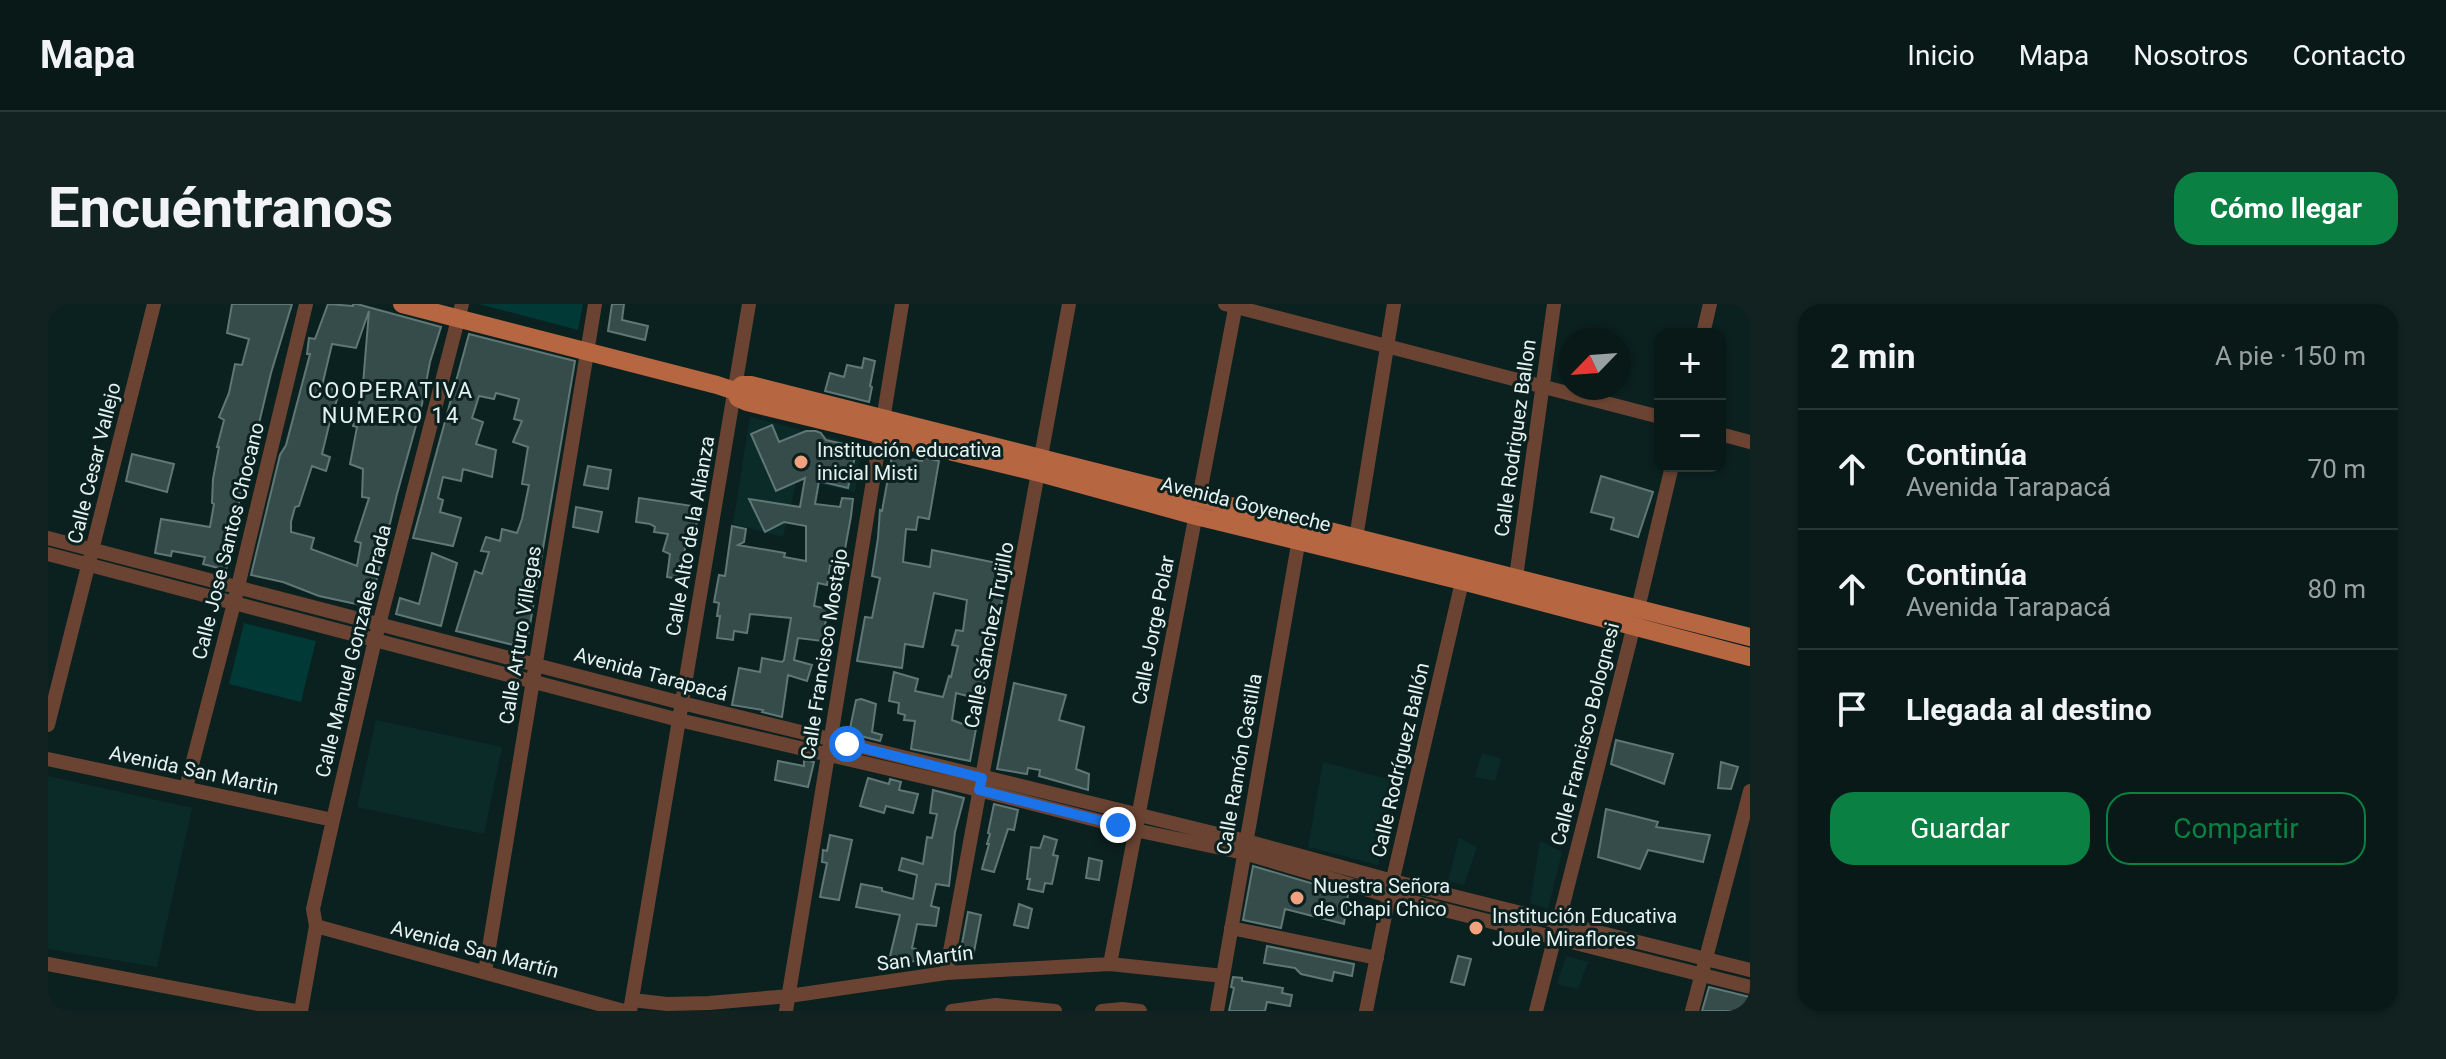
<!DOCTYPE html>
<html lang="es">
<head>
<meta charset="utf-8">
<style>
  body { margin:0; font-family:Roboto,sans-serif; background:#112220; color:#f1f3f6 }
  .controls { position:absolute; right:24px; top:24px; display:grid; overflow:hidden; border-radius:16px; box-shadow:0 2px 6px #0004 }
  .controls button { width:72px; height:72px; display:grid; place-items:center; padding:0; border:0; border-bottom:2px solid #293836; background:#081917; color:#f1f3f6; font:40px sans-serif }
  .compass { position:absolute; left:1510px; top:24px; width:72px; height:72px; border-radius:50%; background:#081917; box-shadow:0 2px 6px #0004; rotate:245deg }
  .stop { position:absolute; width:24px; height:24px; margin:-18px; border:6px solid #1a73e8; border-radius:50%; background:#fff }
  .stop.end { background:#1a73e8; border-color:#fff; box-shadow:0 2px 8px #0008 }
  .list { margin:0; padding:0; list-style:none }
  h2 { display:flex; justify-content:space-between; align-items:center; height:104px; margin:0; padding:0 32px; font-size:34px }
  h2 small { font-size:26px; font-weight:400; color:#98a0a1 }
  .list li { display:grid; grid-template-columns:52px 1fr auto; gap:24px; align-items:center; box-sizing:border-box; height:120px; padding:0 32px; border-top:2px solid #293836 }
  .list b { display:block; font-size:30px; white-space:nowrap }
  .list p { margin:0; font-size:26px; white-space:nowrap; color:#98a0a1 }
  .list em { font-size:26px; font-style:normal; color:#98a0a1 }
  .actions { display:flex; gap:16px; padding:24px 32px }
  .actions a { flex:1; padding:18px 0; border:2px solid #0b8043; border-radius:24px; text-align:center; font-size:28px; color:#0b8043 }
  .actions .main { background:#0b8043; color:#fff }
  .icon { flex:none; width:44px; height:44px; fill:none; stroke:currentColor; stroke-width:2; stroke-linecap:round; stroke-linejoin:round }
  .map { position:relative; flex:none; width:1702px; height:707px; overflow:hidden; border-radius:24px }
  header { display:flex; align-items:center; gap:48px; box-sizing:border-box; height:112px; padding:0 40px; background:#081917; border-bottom:2px solid #293836 }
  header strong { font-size:38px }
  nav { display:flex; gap:44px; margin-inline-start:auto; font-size:28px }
  .intro { display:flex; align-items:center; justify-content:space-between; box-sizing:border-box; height:192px; padding:0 48px }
  h1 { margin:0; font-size:56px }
  .button { padding:20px 36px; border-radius:24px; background:#0b8043; color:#fff; font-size:28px; font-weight:700 }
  main { display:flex; gap:48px; padding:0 48px }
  aside { flex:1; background:#081917; border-radius:24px; box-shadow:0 2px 6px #0004 }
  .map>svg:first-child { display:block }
</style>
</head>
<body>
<header>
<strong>Mapa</strong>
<nav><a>Inicio</a><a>Mapa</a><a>Nosotros</a><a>Contacto</a></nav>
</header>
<div class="intro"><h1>Encuéntranos</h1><a class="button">Cómo llegar</a></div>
<main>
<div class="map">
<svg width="1702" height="707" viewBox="0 0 1702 707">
  <rect width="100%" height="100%" fill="#0b211f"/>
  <path fill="#0b2b29" d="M702 113 814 142 807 188 749 175 735 233 685 220Z
    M328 416 454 443 436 530 309 503Z
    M1434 449 1453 455 1447 477 1427 473Z
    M1275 458 1347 477 1330 561 1260 543Z
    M0 472 144 504 109 663 0 645Z
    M1411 534 1429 543 1416 581 1400 577Z
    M1492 537 1514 548 1500 605 1482 599Z
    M1518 652 1540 658 1530 685 1509 680Z"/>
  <path fill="#003936" d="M431 0H535L530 26Z
    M196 319 268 337 253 398 181 380Z"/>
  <path fill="#364c4a" stroke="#5f7775" stroke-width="2" fill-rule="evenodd" d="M184 0H244L223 69 197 178 194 177 190 206H192L178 266 155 260 157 253 124 247 123 252 107 249 113 215 162 223 166 200 164 199 165 175 171 143H169L176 116 171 113 181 89 187 60 194 61 201 35 179 29Z
    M280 0 305 2V0H309L393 23 382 58 374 100 349 190 322 303 271 292 235 278 203 271 232 151 238 141 262 50H259L261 34 267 35ZM321 7 314 92H313L305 122 309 123 302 160 315 165 314 193 321 194 307 237 313 239 309 262 263 245 266 234 243 228V218L247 203 251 202 264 162 278 167 282 153 274 150 283 113 292 87 274 82 284 40 308 44Z
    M564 0H576L574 16 600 22 597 36 560 27Z
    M421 30 527 57 478 344 408 327 427 267 434 270 441 248 433 247 438 233 452 237 454 225 469 229 474 215 481 181 474 180 480 143 465 138 474 117 466 115 471 95 448 89 446 95 431 92 424 114 435 118 428 140 448 146 444 173 415 165 413 177 395 173 390 194 395 196 392 208 413 214 405 242 365 234Z
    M816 54 827 57 822 82 824 83 821 98 777 87 782 69 796 73 799 61 814 64Z
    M724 121 731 138 758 127H768L773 129 778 136 809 143 800 184 771 177 767 200 792 203 794 194 805 195 803 212 794 262 782 261 779 281 770 279 766 302 780 305 774 337 750 334 746 356 764 361 759 377 740 371 734 413 714 408 715 406 684 401 691 364 712 368 714 354 734 358 736 356 743 314 702 310 699 329 686 327 685 336 669 334 672 312H669L671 299 666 298 671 271 677 272 684 222 698 225 696 238 690 241 737 249 736 253 758 257V222L736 218 717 228 701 195 752 203 757 174 728 187 703 130Z
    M84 150 126 160 119 188 78 177Z
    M844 152 874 157V153L891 157 881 215 870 213 868 226 858 225 855 258 882 263 884 246 959 261 953 303 951 302 944 332 946 333 942 361H938L934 396 908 389 904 416 928 425 922 457 863 445 867 417 856 416 857 411 850 409 851 399 841 397 846 368 870 375 867 387 895 393 901 372 903 373 910 342 904 341 908 326 915 327 919 296 886 289 875 343 857 340 854 364 809 357 817 313 824 314 832 274 824 272 830 234 832 206 834 207Z
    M540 162 563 166 560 185 536 181Z
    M1553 172 1605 188 1590 233 1563 225 1566 214 1543 208Z
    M591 194 651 203 647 231 640 230 631 275 619 273 622 250 615 247 620 230 606 228 607 223 602 220 588 218Z
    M528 203 554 208 550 228 525 223Z
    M384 249 409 259 393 322 348 310 352 294 371 300Z
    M966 379 1018 391 1011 416 1036 423 1028 465 1041 470 1040 486 991 472 992 466 980 464 979 470 949 465Z
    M813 395 828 400 824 428 834 431 832 437 801 429 808 396Z
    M1568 436 1625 450 1616 480 1563 460Z
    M756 456 766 458 760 483 727 476 730 457 756 462Z
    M1673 458 1690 463 1683 485 1670 484Z
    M820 474 841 480 842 475 853 478 851 486 870 490 865 509 838 502 836 509 812 502Z
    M885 486 916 494 907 528 901 582 888 580 883 602 891 604 888 622 869 620 864 644 868 645 870 656 856 660 844 657 845 652H842L852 611 808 603 813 580 834 584V587L865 595 869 571 851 566 854 554 875 560 879 533 884 534 889 510 882 509Z
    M946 500 970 506 966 526 960 525 946 568 934 565 941 540H939L942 530 940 529Z
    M1558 505 1610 518 1608 523 1662 531 1655 558 1600 546 1592 565 1550 553Z
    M782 531 804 536 791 596 772 593 779 559 774 558 775 546 779 547Z
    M996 532 1009 536 1005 551 1010 552 1004 580 997 579 995 588 980 585 982 575H979L983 543 992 544Z
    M1041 554 1054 557 1051 576 1038 574Z
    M1205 562 1300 590 1296 620 1237 605 1233 624 1195 616Z
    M971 600 984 605 980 624 966 621Z
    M920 608 933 611 925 653 912 650Z
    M1219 642 1306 660 1304 672 1286 668 1284 677 1253 670 1247 664 1216 659Z
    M1410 652 1423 655 1416 681 1403 678Z
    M1185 673 1194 674V677L1235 684 1234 689 1244 691 1242 702 1219 698 1217 707H1181L1186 684 1183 683Z
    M1661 683 1702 693V707H1654Z"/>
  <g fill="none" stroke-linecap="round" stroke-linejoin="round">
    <path stroke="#6a4332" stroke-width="14" d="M1177 0 1612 113
      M1655 30 1662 0
      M1672 130 1702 138
      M0 234 634 399 1198 537 1345 577 1702 666
      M1307 240 1346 0
      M0 250 631 416 915 482 1087 526 1196 549 1341 592 1702 683
      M1468 273 1506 0
      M0 421 106 0
      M0 455 285 516
      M138 484 186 299 258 0
      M268 622 576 707
      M1183 624 1329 654
      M0 660 247 707
      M1062 660 1188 0
      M437 668 547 0
      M898 669 1021 0
      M584 696 619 700 661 699 741 692 898 669 1062 660 1175 672
      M253 707 268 622 265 605 285 516 327 336 414 0
      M582 707 701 0
      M738 707 854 0
      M904 707 948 701 1007 707
      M1054 707 1074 705 1092 707
      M1169 707 1252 229
      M1318 707 1341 592 1416 269
      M1488 707 1586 321 1624 162
      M1644 707 1702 487"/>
    <path stroke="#b76642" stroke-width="18" d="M354 0 669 81 687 87 690 94 699 98 992 169 1148 212 1414 277 1702 353
      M687 87 694 81H703L1702 333"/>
  </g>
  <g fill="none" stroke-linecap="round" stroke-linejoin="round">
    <path stroke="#1a73e8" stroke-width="10" d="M799 440 934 474 931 486 1070 521"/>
  </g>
  <g fill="#f2a17e" stroke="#0b211f" stroke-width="3">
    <circle cx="753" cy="158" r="8"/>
    <circle cx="1249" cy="594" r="8"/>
    <circle cx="1428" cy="624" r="8"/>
  </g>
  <g text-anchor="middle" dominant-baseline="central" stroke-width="6" stroke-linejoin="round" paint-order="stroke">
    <g font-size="20" fill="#e5f2f0" stroke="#0b211f">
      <text transform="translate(1467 134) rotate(-82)">Calle Rodriguez Ballon</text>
      <text transform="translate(46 159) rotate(-76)">Calle Cesar Vallejo</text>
      <text transform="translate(1198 200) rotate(14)">Avenida Goyeneche</text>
      <text transform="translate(642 232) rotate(-80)">Calle Alto de la Alianza</text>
      <text transform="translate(180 237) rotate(-76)">Calle Jose Santos Chocano</text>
      <text transform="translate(1105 326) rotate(-79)">Calle Jorge Polar</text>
      <text transform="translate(472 331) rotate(-81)">Calle Arturo Villegas</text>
      <text transform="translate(941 331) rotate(-79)">Calle Sánchez Trujillo</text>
      <text transform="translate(305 347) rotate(-76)">Calle Manuel Gonzales Prada</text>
      <text transform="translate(776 350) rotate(-81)">Calle Francisco Mostajo</text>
      <text transform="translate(603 370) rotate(15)">Avenida Tarapacá</text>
      <text transform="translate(1537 430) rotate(-76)">Calle Francisco Bolognesi</text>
      <text transform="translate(1352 456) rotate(-77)">Calle Rodríguez Ballón</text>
      <text transform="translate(1191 460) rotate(-80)">Calle Ramón Castilla</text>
      <text transform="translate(146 466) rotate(12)">Avenida San Martin</text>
      <text transform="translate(427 645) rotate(15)">Avenida San Martín</text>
      <text transform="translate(877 654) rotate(-7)">San Martín</text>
    </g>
    <g font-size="20" fill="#e5f2f0" stroke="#0b211f" text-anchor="start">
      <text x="769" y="146">Institución educativa<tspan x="769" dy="23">inicial Misti</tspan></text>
      <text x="1265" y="582">Nuestra Señora<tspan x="1265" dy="23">de Chapi Chico</tspan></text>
      <text x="1444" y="612">Institución Educativa<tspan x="1444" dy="23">Joule Miraflores</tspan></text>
    </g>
    <g font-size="22" letter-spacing="2" fill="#e5f2f0" stroke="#0b211f">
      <text x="343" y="86">COOPERATIVA<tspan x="343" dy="25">NUMERO 14</tspan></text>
    </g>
  </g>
</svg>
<div class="controls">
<button>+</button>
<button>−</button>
</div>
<svg class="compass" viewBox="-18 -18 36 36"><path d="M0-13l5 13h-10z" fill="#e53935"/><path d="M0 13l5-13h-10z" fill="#98a0a1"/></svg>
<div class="stop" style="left:799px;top:440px"></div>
<div class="stop end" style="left:1070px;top:521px"></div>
</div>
<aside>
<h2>2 min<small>A pie · 150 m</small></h2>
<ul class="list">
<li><svg class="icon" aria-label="ahead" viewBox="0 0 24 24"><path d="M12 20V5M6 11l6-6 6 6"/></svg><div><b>Continúa</b><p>Avenida Tarapacá</p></div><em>70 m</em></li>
<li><svg class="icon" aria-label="ahead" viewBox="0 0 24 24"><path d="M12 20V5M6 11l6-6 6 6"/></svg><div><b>Continúa</b><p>Avenida Tarapacá</p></div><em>80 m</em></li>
<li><svg class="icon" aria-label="arrive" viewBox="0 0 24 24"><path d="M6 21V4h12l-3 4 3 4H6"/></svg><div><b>Llegada al destino</b></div></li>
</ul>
<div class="actions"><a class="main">Guardar</a><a>Compartir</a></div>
</aside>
</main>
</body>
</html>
